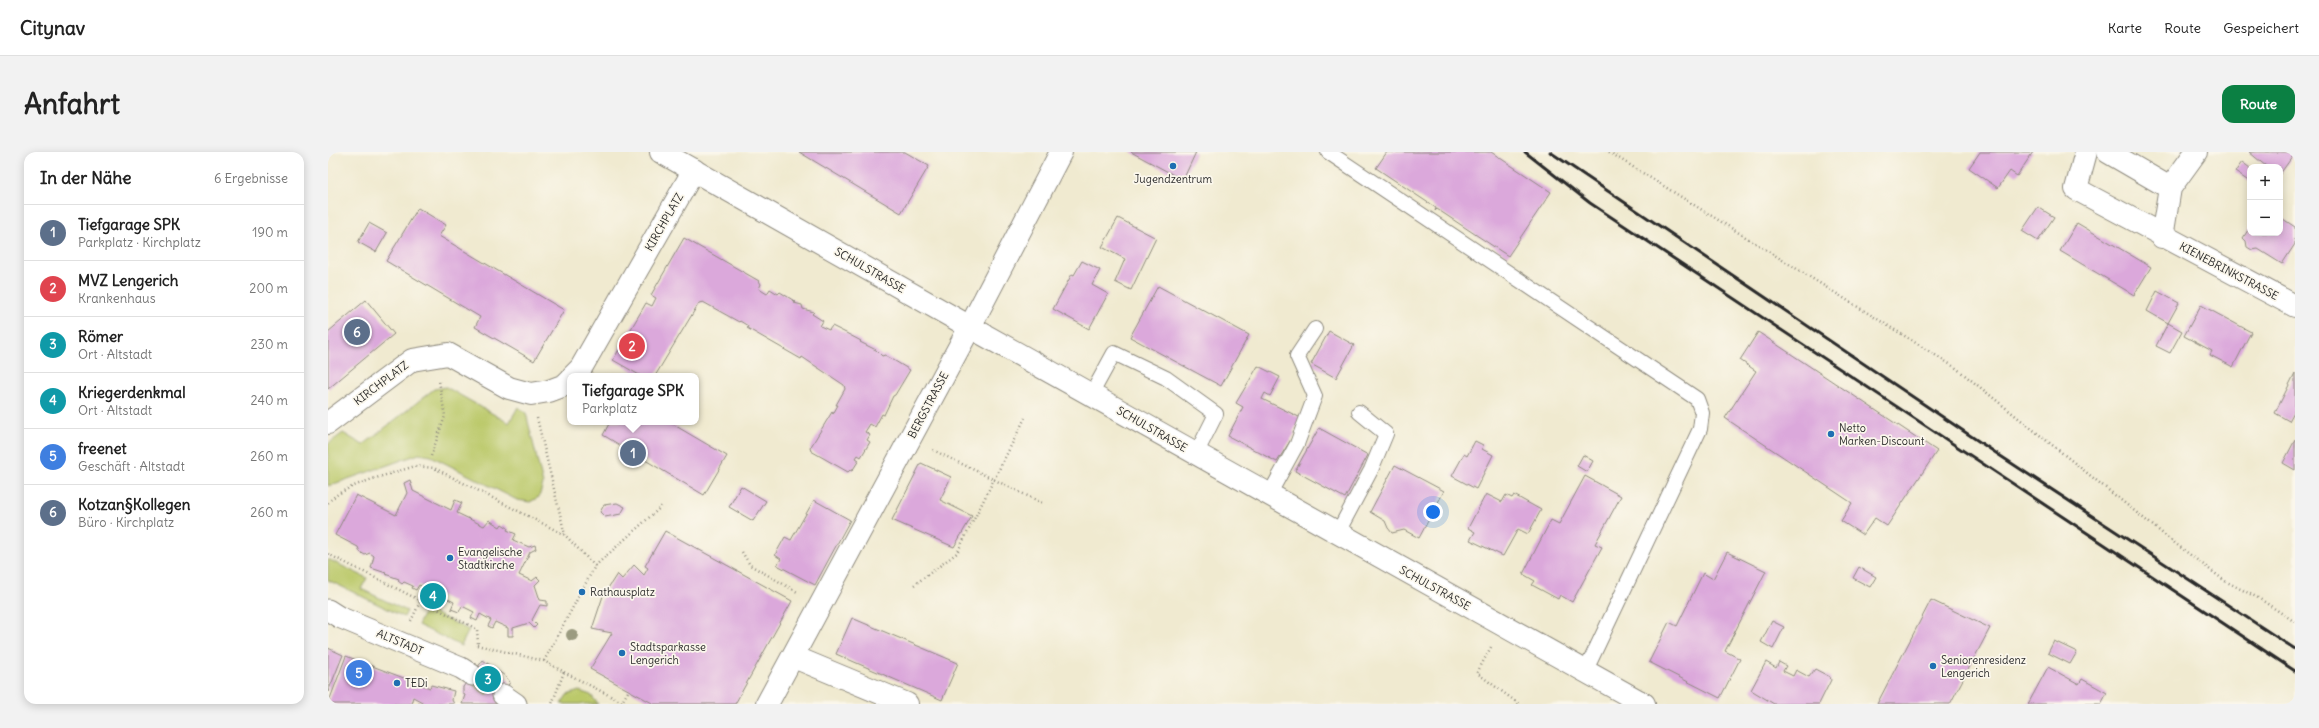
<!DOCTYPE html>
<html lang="de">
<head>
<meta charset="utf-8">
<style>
  body { margin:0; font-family:Delius,sans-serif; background:#f2f2f2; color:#222 }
  .controls { position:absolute; right:12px; top:12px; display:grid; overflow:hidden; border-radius:8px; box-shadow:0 2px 10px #0003 }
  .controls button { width:36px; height:36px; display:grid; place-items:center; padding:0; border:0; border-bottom:1px solid #e0e0e0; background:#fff; color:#222; font:20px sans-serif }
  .you { position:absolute; left:1105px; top:360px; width:14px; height:14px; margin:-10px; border:3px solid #fff; border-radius:50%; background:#1a73e8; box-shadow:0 0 0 6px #1a73e833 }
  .badge { display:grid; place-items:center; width:26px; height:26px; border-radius:50%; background:#0b8043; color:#fff; font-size:13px; font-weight:700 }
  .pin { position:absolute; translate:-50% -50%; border:2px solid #fff; box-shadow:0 1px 4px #0006 }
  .popup { position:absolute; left:239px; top:221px; width:132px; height:52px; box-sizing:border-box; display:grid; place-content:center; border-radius:8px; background:#fff; filter:drop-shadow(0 1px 3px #0005); font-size:13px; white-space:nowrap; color:#767676 }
  .popup b { font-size:15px; color:#222 }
  .popup::after { content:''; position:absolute; left:50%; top:100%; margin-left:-8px; border:8px solid transparent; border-top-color:#fff }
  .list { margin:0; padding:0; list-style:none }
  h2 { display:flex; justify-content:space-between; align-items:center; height:52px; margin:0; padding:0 16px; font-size:17px }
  h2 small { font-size:13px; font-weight:400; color:#767676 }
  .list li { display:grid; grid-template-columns:26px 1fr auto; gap:12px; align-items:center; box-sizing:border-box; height:56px; padding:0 16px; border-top:1px solid #e0e0e0 }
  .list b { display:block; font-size:15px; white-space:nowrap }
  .list p { margin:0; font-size:13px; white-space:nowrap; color:#767676 }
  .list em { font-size:13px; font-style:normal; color:#767676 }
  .map { position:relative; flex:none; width:1967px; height:552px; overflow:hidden; border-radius:12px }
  header { display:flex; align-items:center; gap:24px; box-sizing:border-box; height:56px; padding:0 20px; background:#fff; border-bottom:1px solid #e0e0e0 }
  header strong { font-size:19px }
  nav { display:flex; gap:22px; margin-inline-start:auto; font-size:14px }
  .intro { display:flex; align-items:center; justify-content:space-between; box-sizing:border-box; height:96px; padding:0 24px }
  h1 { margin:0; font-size:28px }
  .button { padding:10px 18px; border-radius:12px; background:#0b8043; color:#fff; font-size:14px; font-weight:700 }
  main { display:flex; gap:24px; padding:0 24px }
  aside { flex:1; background:#fff; border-radius:12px; box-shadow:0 2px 10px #0003 }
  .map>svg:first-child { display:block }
</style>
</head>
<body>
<header>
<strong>Citynav</strong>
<nav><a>Karte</a><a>Route</a><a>Gespeichert</a></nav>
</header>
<div class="intro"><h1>Anfahrt</h1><a class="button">Route</a></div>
<main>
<aside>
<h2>In der Nähe<small>6 Ergebnisse</small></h2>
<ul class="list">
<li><span class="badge" style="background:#5c6f8a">1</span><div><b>Tiefgarage SPK</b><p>Parkplatz · Kirchplatz</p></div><em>190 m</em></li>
<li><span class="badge" style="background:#e0444e">2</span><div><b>MVZ Lengerich</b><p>Krankenhaus</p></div><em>200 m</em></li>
<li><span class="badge" style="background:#0f9aa8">3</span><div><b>Römer</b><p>Ort · Altstadt</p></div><em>230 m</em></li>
<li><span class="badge" style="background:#0f9aa8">4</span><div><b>Kriegerdenkmal</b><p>Ort · Altstadt</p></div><em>240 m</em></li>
<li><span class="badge" style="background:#3f7fe0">5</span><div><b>freenet</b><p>Geschäft · Altstadt</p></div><em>260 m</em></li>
<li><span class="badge" style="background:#5c6f8a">6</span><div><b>Kotzan§Kollegen</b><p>Büro · Kirchplatz</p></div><em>260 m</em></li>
</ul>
</aside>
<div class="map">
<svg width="1967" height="552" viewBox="0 0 1967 552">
  <rect width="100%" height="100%" fill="#fbf7ec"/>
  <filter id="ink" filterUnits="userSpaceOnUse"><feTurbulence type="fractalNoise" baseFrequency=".025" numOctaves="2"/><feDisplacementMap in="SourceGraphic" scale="8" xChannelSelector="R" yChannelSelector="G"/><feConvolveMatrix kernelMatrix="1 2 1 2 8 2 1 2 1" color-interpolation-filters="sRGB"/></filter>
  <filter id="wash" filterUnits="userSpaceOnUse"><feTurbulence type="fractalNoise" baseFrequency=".012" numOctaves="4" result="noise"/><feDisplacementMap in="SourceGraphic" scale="16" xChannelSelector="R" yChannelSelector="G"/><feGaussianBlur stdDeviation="0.9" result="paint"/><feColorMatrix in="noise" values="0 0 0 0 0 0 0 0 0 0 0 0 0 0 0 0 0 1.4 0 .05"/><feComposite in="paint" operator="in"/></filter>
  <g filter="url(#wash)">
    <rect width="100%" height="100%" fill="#f0ead0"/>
    <path fill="#bbc96b" stroke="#737a4b" d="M118 235 181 271 190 255 198 261 215 332 211 345 202 350 189 348 103 304 91 302 0 334V292L15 281 35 293 106 237Z
      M0 407 39 426 33 437 79 459 76 465 0 428Z
      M98 457 141 478 133 494 90 473Z
      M251 539 263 543 270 552H233L239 543Z"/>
    <g id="blocks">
      <path fill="#dba8db" d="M471 0H577L601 14 573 61Z
        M803 0H868L855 28Z
        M1059 0H1163L1223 40 1180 104 1109 57 1107 59 1108 56 1048 16Z
        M1652 0H1705L1689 24 1682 19 1670 36 1641 16Z
        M1921 0H1967V1L1952 22V15H1939Z
        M1914 10 1922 16V30L1907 20Z
        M1710 55 1726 65 1710 89 1694 79Z
        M90 56 118 73 111 84 236 158 206 209 147 175 152 165 58 109Z
        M1952 65 1967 75V92L1954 112 1930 97 1924 98 1919 95 1918 89 1915 86 1922 75V81H1952Z
        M790 66 828 86 803 138 787 130 797 107 774 95Z
        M41 71 59 81 48 100 30 90Z
        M1749 71 1823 115 1806 143 1732 99Z
        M356 86 431 129 433 132 431 137 439 142 442 137 450 142 452 140 468 150 466 151 474 153 475 157 486 160 484 162 495 169 492 174 501 178 504 174 518 181 533 189 532 190 548 198 554 204 557 203 582 218 567 243 565 244 556 263 554 262 547 275 542 272 537 280 542 283 539 288 542 290 533 305 530 303 528 306 531 308 524 319 522 318 520 320 483 299 482 296 504 260 505 262 510 253H508L517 237 516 233 474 205 473 207 419 176 420 174 412 169 411 170 375 150 371 151 327 224H313L285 208 318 151 324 154 328 146 323 143Z
        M754 109 772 118 764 133 780 142 761 177 725 157 744 122 746 123Z
        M830 134 921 183 893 234 802 185Z
        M1829 139 1851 151 1840 171 1819 159Z
        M38 148 66 182 0 237V180Z
        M1873 153 1923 180 1905 215 1882 203 1884 199 1856 184Z
        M1840 171 1854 179 1842 201 1828 194Z
        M1001 179 1026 193 1008 226 983 212Z
        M1430 180 1609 299 1559 374 1547 366 1535 383 1513 369 1524 351 1397 266 1428 219 1412 208Z
        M930 214 952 225 942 244 937 241 934 247 973 266 965 280 967 281 949 310 900 284 915 255 908 251Z
        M1967 221V258L1961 269 1947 261Z
        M282 270H341L399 304 376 343 275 283Z
        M991 276 1040 303 1017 346 967 319Z
        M1967 288V318L1955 311Z
        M1147 289 1155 293 1154 297 1165 303 1148 337 1124 324 1136 302 1139 304Z
        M1255 303 1265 309 1259 320 1249 314Z
        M593 311 623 325 612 348 644 364 626 395 564 368Z
        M1067 313 1116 339 1091 386 1076 378 1064 381 1060 376 1057 369 1042 360Z
        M1257 324 1293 344 1267 392 1274 395 1244 450 1232 443 1230 447 1204 433 1207 429 1195 422 1223 368 1231 372Z
        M82 328 85 339 123 358 127 348 134 351 129 361 156 374 161 368 172 375 174 372 180 376 179 378 188 382 185 388 201 395 207 393 208 397 202 400 191 423 204 429 209 425 212 428 207 433 212 448 219 449V454L212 453 204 468 209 473 206 476 201 471 185 476V484H180V476L167 470 164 476 160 474 163 468 152 462 149 469 143 466 146 460 134 454 131 460 123 457 126 450 91 433 88 438 84 436 85 434 76 430 74 432 70 429 71 427 57 422 58 421 43 416 46 404 42 401 37 403 32 400 30 395 7 383 28 343 68 363 79 341 76 331Z
        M413 334 438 349 425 369 401 355Z
        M1158 342 1174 350 1178 343 1184 346 1186 343 1213 358 1200 382 1190 377 1175 404 1142 388 1147 380 1140 376Z
        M486 348 522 368 487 433 449 413 453 407 447 403 457 385 463 388Z
        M289 351 297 355 293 362 277 365 272 360 276 353Z
        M337 379 464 449 407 552H326L262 517 284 481 264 477 275 444 289 422 294 427 306 413 316 423 320 416 317 414Z
        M1399 400 1438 419 1397 499 1412 507 1392 546 1321 510 1341 470 1349 474 1375 421 1385 427Z
        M1531 415 1548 425 1542 435 1525 426Z
        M1603 448 1662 476 1622 552H1549Z
        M524 466 630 511 614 548 508 502Z
        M1444 469 1456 475 1445 497 1433 490Z
        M1726 489 1749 500 1742 512 1720 501Z
        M0 496 15 503 0 540Z
        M18 504 102 536 103 533 126 539 124 548 126 552H98L85 545 83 552H0Z
        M155 508 177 524 182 530 170 552H134L137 543 135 542V535Z
        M1438 510 1448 516 1451 510 1458 514 1455 519 1465 524 1468 518 1481 525 1487 517 1502 525 1503 528 1491 552H1446L1423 538Z
        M1720 515 1751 532 1754 527 1779 541 1773 552H1700Z"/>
    </g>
  </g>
  <g filter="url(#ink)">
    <use href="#blocks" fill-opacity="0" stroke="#8e8a7e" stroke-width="1"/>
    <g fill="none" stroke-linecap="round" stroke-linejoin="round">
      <path stroke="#c9c4af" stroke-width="21" stroke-dasharray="21 10" stroke-linecap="butt" d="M144 523 175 543"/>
      <defs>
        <path id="service" d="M1000 0 1369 247 1374 261 1372 277 1257 520
          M763 243 786 201 838 226 888 262 868 302
          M941 343 969 292 987 244 969 204 987 177
          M1009 382 1043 318 1058 282 1031 260"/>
        <path id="pedestrian" d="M0 458 11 465 133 516 144 523
          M175 543 188 552"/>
        <path id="minor" d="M1758 0 1748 37 1967 154
          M1780 0 1842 36 1834 85
          M1842 36 1868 0
          M245 224 253 216 366 18
          M0 271 84 208 120 202 181 236 203 242 221 239 237 233 242 228
          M466 505 579 552
          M439 552 642 175"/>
        <path id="tertiary" d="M333 0 642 175"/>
        <path id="secondary" d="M733 0 642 175 1316 552"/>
      </defs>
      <use href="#service" stroke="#8e8a7e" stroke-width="16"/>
      <use href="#pedestrian" stroke="#8e8a7e" stroke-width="23"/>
      <use href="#minor" stroke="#8e8a7e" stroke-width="24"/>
      <use href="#tertiary" stroke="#8e8a7e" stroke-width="24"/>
      <use href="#secondary" stroke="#8e8a7e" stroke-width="24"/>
      <path stroke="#8e8a7e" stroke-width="2.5" stroke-dasharray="1 3" stroke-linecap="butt" d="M1281 0 1628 216 1844 389 1897 429 1932 447 1967 470
        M209 266 237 383
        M605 298 716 352
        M103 304 117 264 111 229
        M0 351C13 333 64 322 87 314L106 316 237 383 267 414
        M414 400 422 413 471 441
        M0 402 149 477 150 492
        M586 433 629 401 697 266
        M83 469 93 448
        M149 493 216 509 236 520 224 552
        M1163 495 1149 521 1191 552
        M216 509 267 414 334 354
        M236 520 294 550 301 538
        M91 552 92 549"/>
      <use href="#service" stroke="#fff" stroke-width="14"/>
      <use href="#pedestrian" stroke="#fff" stroke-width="21"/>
      <use href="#minor" stroke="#fff" stroke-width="22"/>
      <use href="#tertiary" stroke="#fff" stroke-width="22"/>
      <use href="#secondary" stroke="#fff" stroke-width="22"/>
      <path stroke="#2b2b2b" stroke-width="3" d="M1197 0 1262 51 1967 519
        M1222 0 1671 303 1967 497"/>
    </g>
    <circle fill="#9b9b80" cx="244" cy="483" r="6"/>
  </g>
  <g fill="#1f6fb2" stroke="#fbf7ec" stroke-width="1.5">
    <circle cx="845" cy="14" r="4"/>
    <circle cx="1503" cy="282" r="4"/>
    <circle cx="122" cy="406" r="4"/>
    <circle cx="254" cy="440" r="4"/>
    <circle cx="294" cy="501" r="4"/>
    <circle cx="1605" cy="514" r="4"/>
    <circle cx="69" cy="531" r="4"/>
  </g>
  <g text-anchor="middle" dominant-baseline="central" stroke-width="3.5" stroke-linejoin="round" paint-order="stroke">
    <g font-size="11" fill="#2b2b2b" stroke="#fbf7ec" text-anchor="start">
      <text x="845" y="27" text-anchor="middle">Jugendzentrum</text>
      <text x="1511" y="276">Netto<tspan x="1511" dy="13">Marken-Discount</tspan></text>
      <text x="130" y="400">Evangelische<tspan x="130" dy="13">Stadtkirche</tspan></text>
      <text x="262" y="440">Rathausplatz</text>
      <text x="302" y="495">Stadtsparkasse<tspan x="302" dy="13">Lengerich</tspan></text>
      <text x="1613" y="508">Seniorenresidenz<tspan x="1613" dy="13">Lengerich</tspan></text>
      <text x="77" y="531">TEDi</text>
    </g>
    <g font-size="11" fill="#2b2b2b" stroke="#fbf7ec">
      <text transform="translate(336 70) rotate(-60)">KIRCHPLATZ</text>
      <text transform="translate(542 118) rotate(30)">SCHULSTRASSE</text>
      <text transform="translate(1901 119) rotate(28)">KIENEBRINKSTRASSE</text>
      <text transform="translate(53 231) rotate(-37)">KIRCHPLATZ</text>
      <text transform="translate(600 253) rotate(-62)">BERGSTRASSE</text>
      <text transform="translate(824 277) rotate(30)">SCHULSTRASSE</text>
      <text transform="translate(1107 436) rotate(29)">SCHULSTRASSE</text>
      <text transform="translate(72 490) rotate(23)">ALTSTADT</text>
    </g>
  </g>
</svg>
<div class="controls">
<button>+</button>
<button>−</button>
</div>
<div class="you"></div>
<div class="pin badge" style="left:305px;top:301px;background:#5c6f8a">1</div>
<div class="popup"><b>Tiefgarage SPK</b>Parkplatz</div>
<div class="pin badge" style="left:304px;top:194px;background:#e0444e">2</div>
<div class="pin badge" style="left:160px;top:527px;background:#0f9aa8">3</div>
<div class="pin badge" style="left:105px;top:444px;background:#0f9aa8">4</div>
<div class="pin badge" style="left:31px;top:521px;background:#3f7fe0">5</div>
<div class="pin badge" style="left:29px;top:180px;background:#5c6f8a">6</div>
</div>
</main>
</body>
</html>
